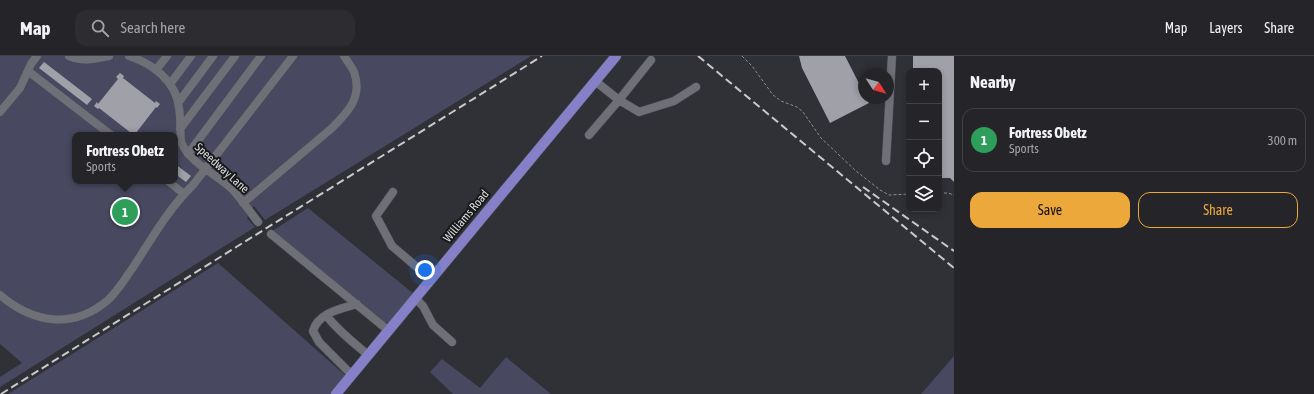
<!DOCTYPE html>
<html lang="en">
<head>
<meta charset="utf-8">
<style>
  body { margin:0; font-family:"Asap Condensed",sans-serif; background:#2c2c31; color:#f1f3f6 }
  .controls { position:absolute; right:12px; top:12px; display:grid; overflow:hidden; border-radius:8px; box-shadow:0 2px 6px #0003 }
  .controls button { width:36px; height:36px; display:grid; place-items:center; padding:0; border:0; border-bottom:1px solid #414146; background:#242429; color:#f1f3f6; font:20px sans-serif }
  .compass { position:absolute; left:858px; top:12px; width:36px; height:36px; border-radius:50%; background:#242429; box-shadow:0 2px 6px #0003; rotate:126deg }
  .you { position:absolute; left:425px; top:214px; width:14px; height:14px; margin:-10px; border:3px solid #fff; border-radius:50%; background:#1a73e8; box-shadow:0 0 0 6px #1a73e833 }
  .badge { display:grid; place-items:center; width:26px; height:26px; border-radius:50%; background:#eda83b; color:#fff; font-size:13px; font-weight:700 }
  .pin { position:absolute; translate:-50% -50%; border:2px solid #fff; box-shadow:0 1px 4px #0006 }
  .popup { position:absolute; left:72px; top:76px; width:106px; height:52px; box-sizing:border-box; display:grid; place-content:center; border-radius:8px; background:#242429; filter:drop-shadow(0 1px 3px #0005); font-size:13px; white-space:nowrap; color:#a3a4a8 }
  .popup b { font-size:15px; color:#f1f3f6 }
  .popup::after { content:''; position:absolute; left:50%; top:100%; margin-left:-8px; border:8px solid transparent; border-top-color:#242429 }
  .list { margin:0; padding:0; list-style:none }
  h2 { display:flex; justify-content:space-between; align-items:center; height:52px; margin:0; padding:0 16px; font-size:17px }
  h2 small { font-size:13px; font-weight:400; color:#a3a4a8 }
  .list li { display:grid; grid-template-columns:26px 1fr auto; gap:12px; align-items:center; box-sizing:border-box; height:64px; margin:0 8px 8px; padding:0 8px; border:1px solid #414146; border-radius:12px }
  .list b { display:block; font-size:15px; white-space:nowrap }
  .list p { margin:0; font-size:13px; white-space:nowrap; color:#a3a4a8 }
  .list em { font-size:13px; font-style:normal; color:#a3a4a8 }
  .actions { display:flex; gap:8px; padding:12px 16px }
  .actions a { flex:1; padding:9px 0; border:1px solid #eda83b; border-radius:12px; text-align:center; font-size:14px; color:#eda83b }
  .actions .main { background:#eda83b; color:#111 }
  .icon { flex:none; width:22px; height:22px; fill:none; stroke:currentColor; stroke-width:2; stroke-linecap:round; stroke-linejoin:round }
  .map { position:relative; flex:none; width:954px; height:338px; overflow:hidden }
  header { display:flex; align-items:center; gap:24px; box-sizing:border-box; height:56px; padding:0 20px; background:#242429; border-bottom:1px solid #414146 }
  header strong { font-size:19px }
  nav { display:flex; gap:22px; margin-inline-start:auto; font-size:14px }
  .search { width:280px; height:36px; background:#2c2c31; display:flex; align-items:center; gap:10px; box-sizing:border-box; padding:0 14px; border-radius:12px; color:#a3a4a8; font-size:15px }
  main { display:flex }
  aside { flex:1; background:#242429 }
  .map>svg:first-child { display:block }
</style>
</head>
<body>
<header>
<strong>Map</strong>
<div class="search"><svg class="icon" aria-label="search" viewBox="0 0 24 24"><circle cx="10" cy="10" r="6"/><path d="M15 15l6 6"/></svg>Search here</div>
<nav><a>Map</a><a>Layers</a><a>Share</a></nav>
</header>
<main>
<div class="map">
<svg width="954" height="338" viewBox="0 0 954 338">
  <rect width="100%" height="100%" fill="#303037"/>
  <path fill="#484860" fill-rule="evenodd" d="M0 0H531L265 164 254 150 247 162 255 171 0 331V321L22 307 0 288ZM75 79H175V125H75Z
    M308 152 414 238 390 266 387 267 384 266 272 175Z
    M218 207 346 320 331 338H8Z
    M954 300V338H921Z
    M506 301 551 338H453L430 316 442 303 480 332Z"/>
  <path fill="#a0a1a8" d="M799 0H845L864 37V42H867L869 47 830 67 802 12Z
    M913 0H954V126L950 122H939V15H913Z
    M44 6 92 43 87 49 39 12Z
    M120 17 124 20 123 22 155 47 156 45 160 48 157 52 156 51 136 77 138 79H130L131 77 99 52 98 53 94 50 97 46 98 48 118 23 116 21Z
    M908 97H909V121H906Z
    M175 108 191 120 186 126 175 118Z"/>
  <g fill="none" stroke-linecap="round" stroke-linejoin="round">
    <defs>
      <path id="minor" d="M69 0C83 6 95 3 109 0
        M129 0C153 8 176 25 179 52 181 63 180 75 181 86 191 109 216 117 233 134 242 144 250 156 258 166
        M156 14 167 0
        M28 15 111 79
        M595 25 619 44 651 4
        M170 28 191 0
        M178 47 213 0
        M0 56 20 32 31 8 37 0
        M180 73 235 0
        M589 79 619 44 639 56 674 45 696 31
        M188 98 261 0
        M886 105 892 0
        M168 125 184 138
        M393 136 376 160 392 190 431 223
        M243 147 332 72C348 56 363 41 354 16 352 11 347 5 344 0
        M271 178 389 275
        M0 239C33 267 73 274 108 244 118 235 126 221 134 210 152 182 169 152 193 129L293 0
        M415 242 423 250 433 269 452 286
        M326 259C338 275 354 287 368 299
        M352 319 319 286 313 275C318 257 340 253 357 248"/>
      <path id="major" d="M336 338 616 0"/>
    </defs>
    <use href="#minor" stroke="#4e4e54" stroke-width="9"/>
    <use href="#major" stroke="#4e4e54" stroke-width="11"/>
    <path stroke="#8b8b90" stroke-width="1" stroke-dasharray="3 2" stroke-linecap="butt" d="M742 0 752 10 773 39 781 45 797 51 803 56 821 82 856 115 880 134 889 139 909 138
      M939 137H948L954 139"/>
    <use href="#minor" stroke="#6f6f77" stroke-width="8"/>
    <use href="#major" stroke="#8580c8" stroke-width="10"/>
    <path stroke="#c9c9cd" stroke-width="2" stroke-dasharray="8 4" stroke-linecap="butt" d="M698 0 954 212
      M863 131 954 195
      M1 338 542 0"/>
  </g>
  <g text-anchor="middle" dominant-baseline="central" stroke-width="4" stroke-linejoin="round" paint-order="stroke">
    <g font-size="12" fill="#dadade" stroke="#18191b">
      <text transform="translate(222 112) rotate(42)">Speedway Lane</text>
      <text transform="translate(466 160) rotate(-50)">Williams Road</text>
    </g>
  </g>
</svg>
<div class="controls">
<button>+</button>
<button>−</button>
<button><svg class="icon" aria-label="locate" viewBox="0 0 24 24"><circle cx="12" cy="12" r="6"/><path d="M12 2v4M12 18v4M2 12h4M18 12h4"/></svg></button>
<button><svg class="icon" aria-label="layers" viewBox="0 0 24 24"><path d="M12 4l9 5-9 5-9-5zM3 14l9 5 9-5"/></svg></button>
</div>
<svg class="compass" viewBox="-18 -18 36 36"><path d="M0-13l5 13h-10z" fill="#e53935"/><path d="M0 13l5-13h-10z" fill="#a3a4a8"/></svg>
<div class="you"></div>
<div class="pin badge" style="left:125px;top:156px;background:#2e9e5b">1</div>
<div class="popup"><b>Fortress Obetz</b>Sports</div>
</div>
<aside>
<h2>Nearby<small></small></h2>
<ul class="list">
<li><span class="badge" style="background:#2e9e5b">1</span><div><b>Fortress Obetz</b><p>Sports</p></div><em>300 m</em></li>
</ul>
<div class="actions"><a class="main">Save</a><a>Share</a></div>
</aside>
</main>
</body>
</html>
